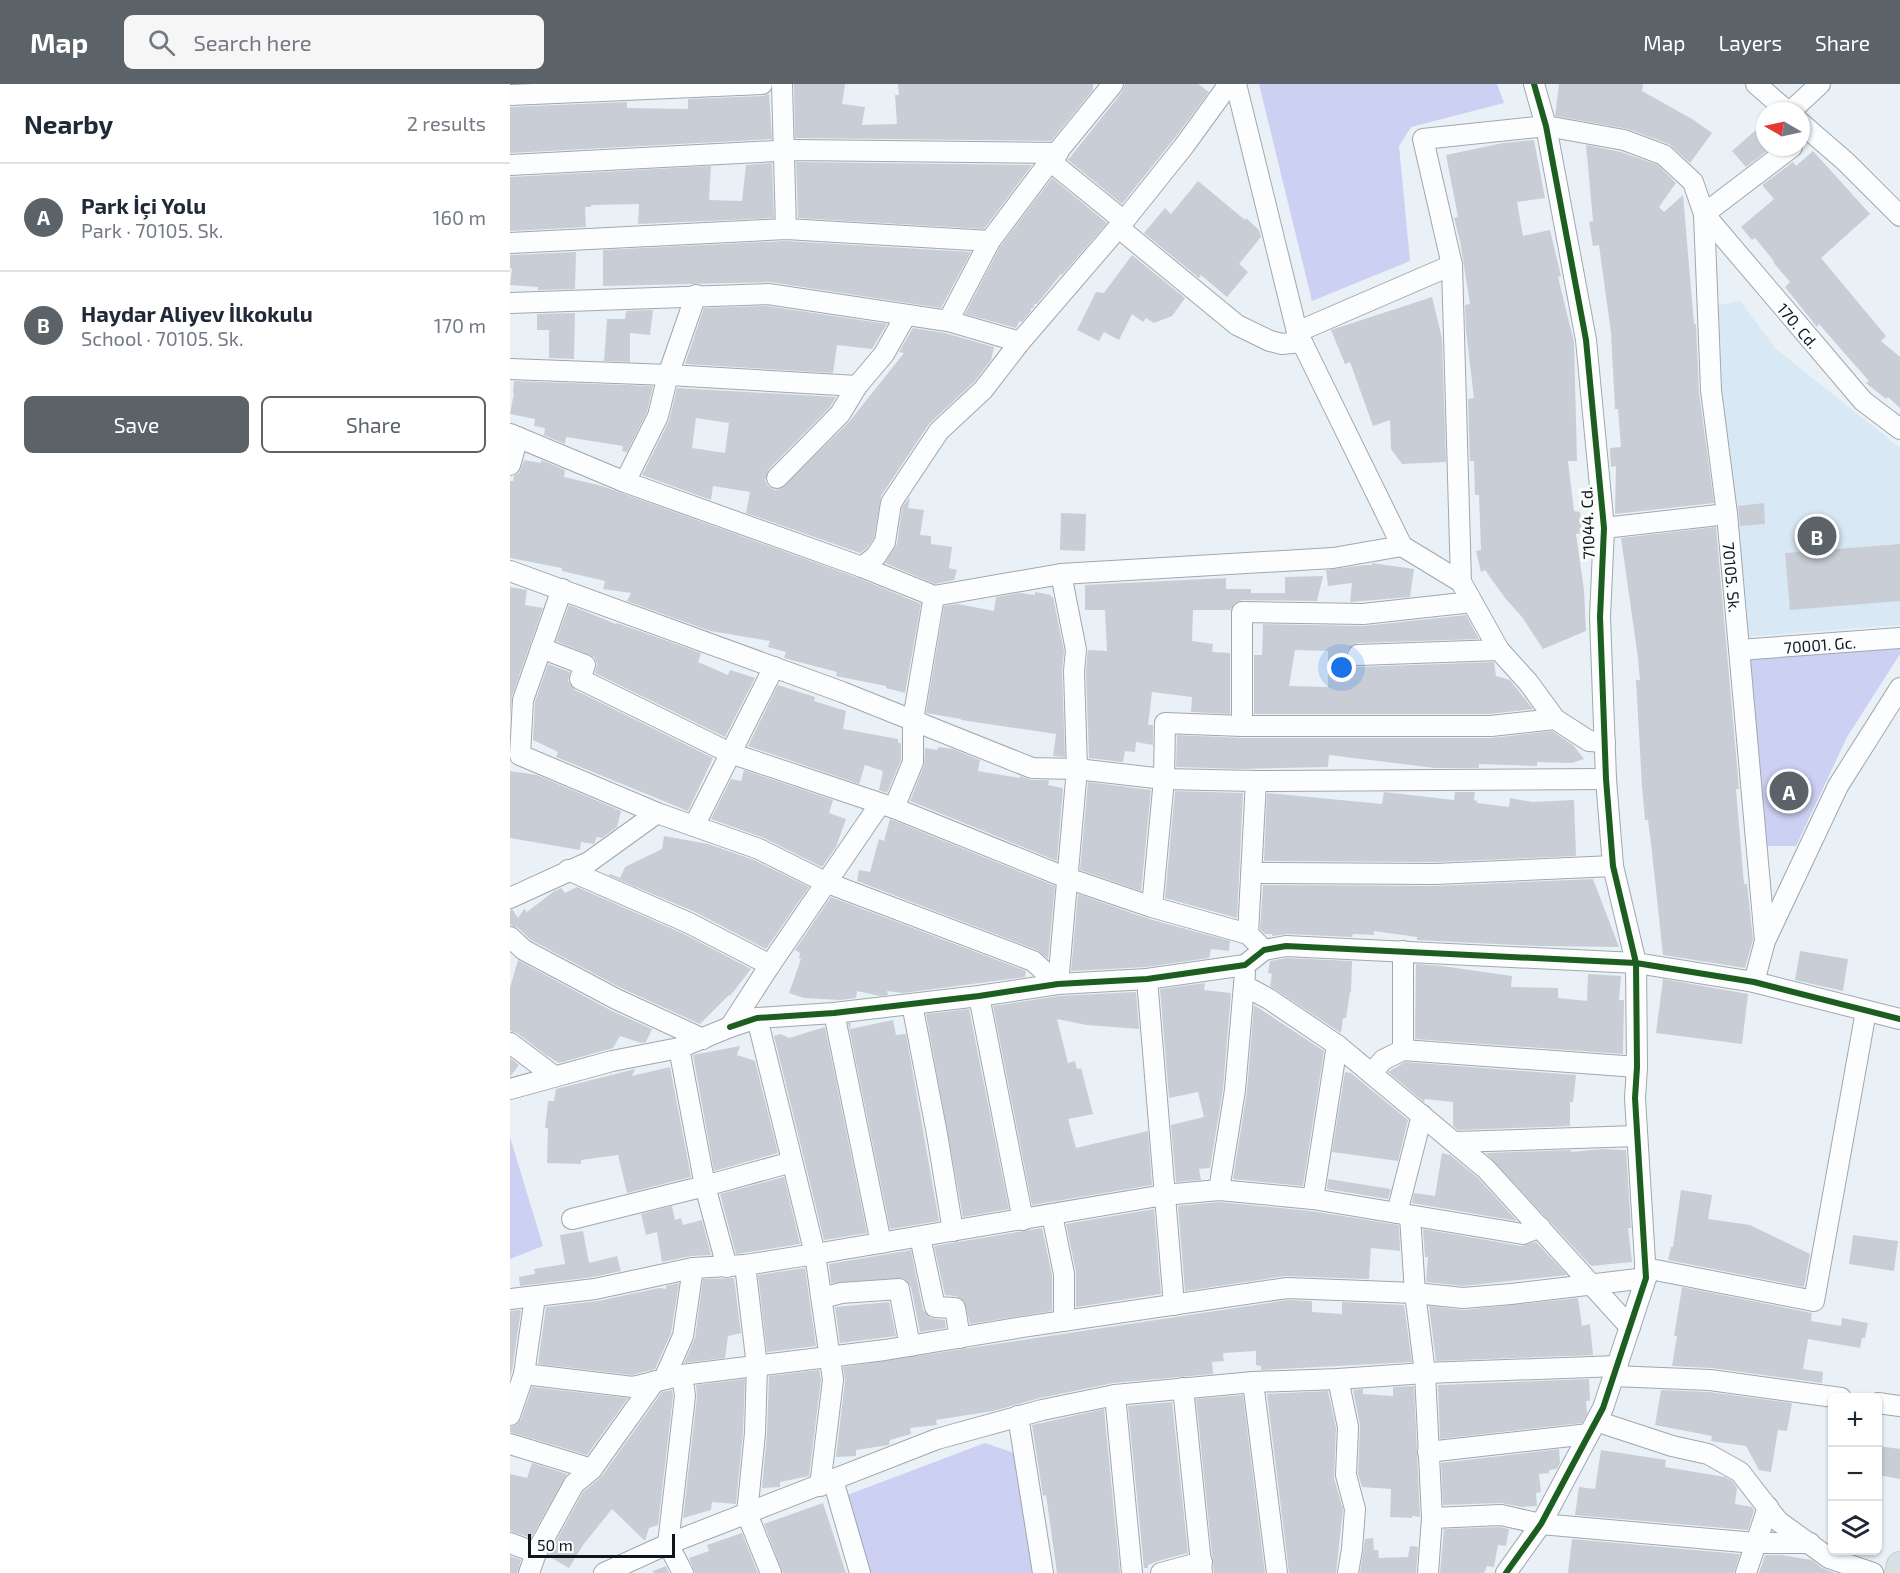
<!DOCTYPE html>
<html lang="en">
<head>
<meta charset="utf-8">
<style>
  body { margin:0; font-family:"Exo 2",sans-serif; background:#f6f6f7; color:#1f2937 }
  .controls { position:absolute; right:18px; bottom:18px; display:grid; overflow:hidden; border-radius:9px; box-shadow:0 2px 4px #0004 }
  .controls button { width:54px; height:54px; display:grid; place-items:center; padding:0; border:0; border-bottom:2px solid #e0e1e3; background:#fff; color:#1f2937; font:30px sans-serif }
  .compass { position:absolute; left:1246px; top:18px; width:54px; height:54px; border-radius:50%; background:#fff; box-shadow:0 2px 4px #0004; rotate:279deg }
  .scale { position:absolute; left:18px; bottom:15px; width:147px; box-sizing:border-box; padding-left:6px; border:3px solid #0e161c; border-top:0; font-size:16px; line-height:21px; white-space:nowrap; color:#0e161c; -webkit-text-stroke:4px #fcfcfc; paint-order:stroke }
  .you { position:absolute; left:832px; top:584px; width:21px; height:21px; margin:-15px; border:4px solid #fff; border-radius:50%; background:#1a73e8; box-shadow:0 0 0 9px #1a73e833 }
  .badge { display:grid; place-items:center; width:39px; height:39px; border-radius:50%; background:#5b6268; color:#fff; font-size:20px; font-weight:700 }
  .pin { position:absolute; translate:-50% -50%; border:3px solid #fff; box-shadow:0 2px 6px #0006 }
  .list { margin:0; padding:0; list-style:none }
  h2 { display:flex; justify-content:space-between; align-items:center; height:78px; margin:0; padding:0 24px; font-size:26px }
  h2 small { font-size:20px; font-weight:400; color:#747a83 }
  .list li { display:grid; grid-template-columns:39px 1fr auto; gap:18px; align-items:center; box-sizing:border-box; height:108px; padding:0 24px; border-top:2px solid #e0e1e3 }
  .list b { display:block; font-size:22px; white-space:nowrap }
  .list p { margin:0; font-size:20px; white-space:nowrap; color:#747a83 }
  .list em { font-size:20px; font-style:normal; color:#747a83 }
  .actions { display:flex; gap:12px; padding:18px 24px }
  .actions a { flex:1; padding:14px 0; border:2px solid #5b6268; border-radius:9px; text-align:center; font-size:21px; color:#5b6268 }
  .actions .main { background:#5b6268; color:#fff }
  .icon { flex:none; width:33px; height:33px; fill:none; stroke:currentColor; stroke-width:2; stroke-linecap:round; stroke-linejoin:round }
  .map { position:relative; flex:none; width:1390px; height:1489px; overflow:hidden }
  header { display:flex; align-items:center; gap:36px; box-sizing:border-box; height:84px; padding:0 30px; background:#5b6268; color:#fff }
  header strong { font-size:28px }
  nav { display:flex; gap:33px; margin-inline-start:auto; font-size:21px }
  .search { width:420px; height:54px; background:#f6f6f7; display:flex; align-items:center; gap:15px; box-sizing:border-box; padding:0 21px; border-radius:9px; color:#747a83; font-size:22px }
  main { display:flex }
  aside { flex:1; background:#fff }
  .map>svg:first-child { display:block }
</style>
</head>
<body>
<header>
<strong>Map</strong>
<div class="search"><svg class="icon" aria-label="search" viewBox="0 0 24 24"><circle cx="10" cy="10" r="6"/><path d="M15 15l6 6"/></svg>Search here</div>
<nav><a>Map</a><a>Layers</a><a>Share</a></nav>
</header>
<main>
<aside>
<h2>Nearby<small>2 results</small></h2>
<ul class="list">
<li><span class="badge">A</span><div><b>Park İçi Yolu</b><p>Park · 70105. Sk.</p></div><em>160 m</em></li>
<li><span class="badge">B</span><div><b>Haydar Aliyev İlkokulu</b><p>School · 70105. Sk.</p></div><em>170 m</em></li>
</ul>
<div class="actions"><a class="main">Save</a><a>Share</a></div>
</aside>
<div class="map">
<svg width="1390" height="1489" viewBox="0 0 1390 1489">
  <rect width="100%" height="100%" fill="#e9f0f6"/>
  <path fill="#d8e9f5" d="M1230 217 1266 265 1390 364V541L1233 553 1205 222Z"/>
  <path fill="#ccd0f3" d="M749 0H987L994 19 901 43 889 62 900 177 802 217Z
    M1390 562V570L1337 653 1286 762H1252L1233 576Z
    M0 1053 33 1162 0 1175Z
    M475 1359 507 1370 523 1489H355L332 1413Z"/>
  <path fill="#c9ced6" fill-rule="evenodd" d="M284 0H335L332 20 355 23 352 41 387 40 385 11H389L388 0H583V6L541 57 285 54Z
    M615 0H688L699 8 664 55 612 120 558 76 612 8Z
    M1049 0H1133L1132 7 1182 35 1202 49 1180 79 1159 60 1118 45 1045 32Z
    M259 10 262 55 0 69V23L117 18V24L178 25V15L253 12Z
    M1255 38V63H1262L1236 83 1222 67Z
    M1024 56 1035 114 1007 118 1013 152 1040 146 1051 192 1048 193 1064 258 1067 377H1058L1064 427 1070 428 1072 449 1066 450 1074 506 1076 547 1033 565 1012 533 995 514 975 486 971 488 966 467 971 466 969 411H965L964 377H960L958 315 964 314 956 247 955 221 960 220 950 157 944 134 948 133 936 71 993 59Z
    M1076 61 1111 68 1148 81 1166 99 1149 123 1154 128 1173 111 1184 240H1186L1189 308 1204 419 1105 430 1106 382 1101 383 1100 364 1111 363 1108 325H1105L1101 249 1089 161 1083 162 1079 138 1083 137Z
    M1303 67 1360 130 1311 174 1376 252 1371 257 1390 273V324L1378 313 1376 315 1356 299 1359 297 1344 280 1309 240 1307 243 1275 203 1280 198 1263 178 1264 177 1245 154 1242 156 1231 143 1264 115 1252 101 1283 78 1286 82Z
    M286 78 522 81 474 145 288 134Z
    M262 79 264 134 128 140 129 120 81 121V123H75L76 143 0 147V93L201 82 199 116 232 117 236 81Z
    M542 94 597 139 552 191 551 190 527 220H524V224H521V227L512 238 510 237 506 244 455 230 490 163Z
    M688 97 735 136 736 134 749 146 751 153 729 180 738 188 717 213 691 191 689 194 634 149 655 124 661 130Z
    M276 157 461 168 431 224 260 198 93 202V166Z
    M66 168 65 205 28 206V203L0 201 2 185 0 184V171Z
    M622 171 675 214 662 232 644 239 636 234 633 238 622 230 609 256 594 248 589 257 567 246 586 208 594 209Z
    M922 213 932 254 936 378 892 380 881 365 880 336 863 342 840 278 835 280 821 246Z
    M257 222 377 240 362 265 327 261 323 289 175 280 194 224Z
    M143 226 140 251 120 249V278L94 277 97 235H115L116 227Z
    M65 229 64 275 39 274V246H27V230Z
    M403 244 435 249 484 263 481 276 464 298 419 340 371 412 364 454 357 464 350 469 236 429 240 408 203 402 201 416 132 391 159 337 167 304 326 313 320 323 258 386 255 397 258 402 265 406 271 405 339 338 394 269 389 268ZM186 334 219 339 215 369 182 364Z
    M4 297 143 302 137 328 117 368 112 367 113 362 56 353 55 360 34 351 35 344 24 342 25 335 0 330 4 309H3Z
    M14 376 31 379V376L55 386 54 393 92 402 348 494 411 520 395 609 376 604V602L326 592 327 588 274 574 276 568 258 563 260 557 200 547 117 517 121 509 93 505 95 497 52 487V484L0 474V397H3L4 392 9 389Z
    M400 413 398 424 414 426 410 451 421 452V460L442 463 439 484 447 486 444 496 425 500 375 479 387 460 392 423Z
    M1254 419 1255 440 1230 442 1228 422Z
    M551 429 576 430 575 467 550 466Z
    M1206 443 1229 705H1226L1228 729 1234 800H1237L1243 856 1235 884 1153 871 1141 759 1138 736H1135L1132 702 1126 596H1130L1128 574 1111 454Z
    M1390 460V517L1280 526 1275 469Z
    M862 479 904 485 900 513 840 518 842 499 818 502 816 486 855 481H862Z
    M813 492 807 517 732 516 726 518 720 526H683L682 557 703 560 702 568 720 569V630L681 628 682 613 642 608 638 641H643V661L626 658 625 668 615 667 613 678 579 674 576 587 578 566 597 567 595 526H575V501L716 494V505H741V509H775V493Z
    M0 503 17 506 15 521 33 524 2 612 0 634Z
    M525 508 541 511V513H543L554 567 552 587 555 673 543 672 546 650 451 636V635L416 629 434 522 448 520 484 527 486 513 510 509 525 511Z
    M59 521 106 540 107 539 191 569 188 578 218 591 220 586 245 594 215 653 85 589 87 580 84 573 46 557Z
    M956 531 969 555 848 559 838 565 836 571 838 577 842 581 848 583 984 578 986 592 1000 596 1023 625 980 630H744V571H752L753 540 854 542ZM785 566 818 567V603L779 602Z
    M38 580 60 588 58 597 65 606 203 674 178 727 46 673 48 668 23 656 25 618Z
    M268 601 305 613 304 617 336 627 333 645 388 655V659H391V676L377 709 369 706 373 687 355 681 349 700 238 662Z
    M1042 647 1063 661 1074 675 1062 679 1027 678V682L969 680V684H925L819 671 818 683 733 685 666 683 667 651 732 654H981Z
    M428 663 443 665 470 676 468 687 510 694V692L521 696H539L538 701 553 704 547 777 400 717 414 682 415 664 427 666Z
    M234 686 323 716 319 729 336 735 326 763 312 783 254 754 201 735 221 695 231 697Z
    M0 687 27 691 111 727 107 743 92 754 87 753 84 760 71 758 70 766 0 754Z
    M578 698 641 706 631 807 570 786Z
    M665 707 733 709 727 834 655 814Z
    M874 708 944 716 945 708H965L964 716 967 717V719L999 723 1000 714 1022 718 1064 716 1066 772 925 778 754 777 757 709 872 720Z
    M380 735 545 802 538 875 527 866 347 797 349 786 360 788 369 755 374 757Z
    M154 752 198 760 244 776 299 803 256 865 185 828 98 791 101 790 110 794 115 783 152 765Z
    M1083 795 1109 863 1027 862 907 856V853L864 847V851L843 850 842 853 777 850 762 852V850H755L750 845 753 801 925 802Z
    M67 803 174 850 241 885 220 912 219 911 190 940 111 904 21 856 8 844 0 841V826L2 825 8 834 14 825 17 828 43 808 51 804 55 809Z
    M568 810 639 835 720 857 719 867 701 865 699 874 636 883 561 887Z
    M321 813 516 887 515 893 393 909 377 907 378 911 370 912 347 907 346 914 330 916 294 914 279 909 291 875 289 874 290 869 285 866Z
    M1290 867 1338 875 1333 907 1285 896Z
    M777 874 842 877 841 908H840L836 934H833L831 949 760 902 762 890 758 889 760 877Z
    M8 876 100 926 142 945 136 958 131 959 110 952 103 964 49 979 36 971 7 949 0 947V904Z
    M906 880 932 882 1002 892 1001 903 1048 904V914L1077 917 1078 890 1111 892 1109 916H1114L1113 970 905 955Z
    M1153 895 1238 910 1232 960 1146 949Z
    M695 899 694 906 721 909 713 1005 700 1084 689 1085 691 1096 666 1098 661 1041 694 1033 688 1008 659 1014 650 905Z
    M626 908 629 945 577 941 547 935 558 979 565 977 567 985 571 984 583 1030 558 1035 566 1064 638 1047 642 1101 522 1121 483 922 549 912Z
    M744 921 814 967 793 1102 723 1095 737 1007Z
    M459 925 499 1125 453 1133 416 930Z
    M383 936 386 951 396 950 429 1137 380 1145 338 939H341L340 945Z
    M315 943 357 1149 314 1156 264 952 271 950 279 954Z
    M230 962 227 971 245 977 268 1069 204 1087 183 971Z
    M0 974 9 981 0 993Z
    M895 978 1066 991 1063 1018H1060V1042L948 1046 943 1042V1018L915 1015 914 1018 878 988Z
    M160 983 181 1093 117 1109 108 1071 71 1076V1080L37 1079 38 1044H35L38 1017H44L46 1005 125 985 122 992Z
    M835 988 841 989 898 1036 888 1077 822 1068Z
    M1093 1065 1116 1066 1121 1144H1118L1122 1178 1081 1182 976 1069 1061 1066V1068Z
    M932 1069 940 1071 968 1094 1007 1137 902 1119 904 1109 925 1112Z
    M274 1093 290 1160 226 1170 210 1110Z
    M818 1095 881 1105 878 1115 817 1105Z
    M1171 1106 1202 1111 1198 1135 1240 1141 1300 1170 1294 1203 1158 1176 1161 1163H1163Z
    M709 1118 801 1127 889 1141 890 1167 861 1164 859 1195 775 1192 675 1207 668 1122Z
    M162 1122 165 1136 171 1134 173 1141 192 1136 201 1171 181 1172 152 1178 147 1148 136 1151 131 1130Z
    M644 1125 651 1210 566 1223V1188L556 1140Z
    M532 1144 542 1191V1227L460 1240 454 1217 446 1212 435 1211 424 1162Z
    M913 1145 1011 1162 1026 1158 1057 1191 953 1202 916 1198 918 1173H915Z
    M73 1147 79 1179 107 1172 111 1187 83 1193 10 1202 9 1193 25 1190 24 1185 55 1180 50 1151Z
    M1343 1151 1388 1157 1384 1187 1339 1180Z
    M401 1166 413 1226 420 1234 435 1236 436 1244 410 1248 401 1203 393 1194 321 1199 319 1180Z
    M295 1184 306 1262 257 1268 248 1191Z
    M224 1194 231 1249 218 1252 215 1274 174 1279 185 1254 193 1195Z
    M169 1199 161 1249 145 1285 122 1291 28 1280 36 1223 88 1217 149 1204 156 1205V1202Z
    M1172 1203 1302 1229 1301 1237 1331 1242 1332 1234 1358 1239 1355 1254H1352L1350 1264 1298 1255 1293 1285 1313 1288 1312 1299 1202 1284 1162 1282 1167 1252H1164Z
    M1068 1214 1072 1242 1080 1240 1083 1271 926 1277 919 1222 954 1226Z
    M778 1216 802 1217V1228L832 1230V1218L894 1221 902 1278 751 1286V1282L746 1281V1267L713 1269 714 1277 702 1278 703 1290 603 1299 530 1314 483 1327 426 1336 427 1341 400 1344 401 1350 380 1356 379 1361 346 1366V1372L326 1373 335 1297 333 1283Z
    M379 1218 386 1252 330 1259 325 1223Z
    M11 1226 2 1287 0 1294V1227Z
    M309 1286 311 1296 299 1392 270 1398V1403L252 1404 257 1349 259 1292Z
    M235 1295 233 1348 226 1420 202 1418 201 1426 173 1434 187 1313 186 1301Z
    M1079 1295 1080 1317H1076L1077 1329 1072 1339 930 1355 928 1301Z
    M904 1302 910 1433 902 1432V1434L880 1433 881 1405 852 1403 848 1390 850 1341 843 1306 853 1305V1310L883 1312V1303Z
    M22 1303 118 1314 77 1371 0 1348V1343L7 1340 11 1335Z
    M162 1306 163 1312 148 1441 139 1444 135 1457 102 1425 73 1461 59 1484 38 1472 73 1408 92 1392 152 1308Z
    M1151 1306 1199 1308 1282 1319 1277 1347 1268 1346 1261 1388 1249 1386 1236 1362 1201 1357 1202 1352 1145 1341Z
    M818 1307 826 1344 824 1394 833 1426 826 1489H779L757 1310Z
    M733 1311 755 1489H704L686 1315Z
    M662 1318 678 1469 648 1477 638 1481V1484H634L618 1322Z
    M594 1325 610 1489H547L536 1411 533 1412 522 1341Z
    M1368 1362 1390 1365V1395L1368 1391Z
    M1049 1365 1050 1379 1047 1385 1039 1386V1389L1029 1390 1031 1408 1026 1409 1027 1422 1011 1423 991 1419 933 1421 931 1379Z
    M1091 1366 1156 1376 1155 1383 1215 1393 1222 1397 1227 1404 1225 1420 1242 1423 1244 1426 1238 1446 1065 1431 1069 1403 1085 1405Z
    M22 1379 57 1390 21 1454 0 1447V1390L17 1394Z
    M313 1419 336 1489H273L254 1440Z
    M990 1443 999 1445 996 1462 988 1461 984 1483 977 1482 974 1489H930L934 1445Z
    M232 1449 248 1489H185L179 1474 199 1467 197 1461Z
    M863 1454 864 1466H868L869 1474 898 1473 900 1462 908 1463 906 1489H850L855 1455Z
    M1062 1455 1230 1470 1224 1489H1058Z
    M1255 1471H1271L1302 1476 1312 1484 1325 1489H1249Z
    M0 1472 11 1476 7 1489H0Z
    M156 1482 159 1489H143V1487Z"/>
  <g fill="none" stroke-linecap="round" stroke-linejoin="round">
    <defs>
      <g id="minor">
        <path d="M272 0 276 145"/>
        <path d="M726 0 787 248 892 462 951 498 989 566 1018 598 1045 635 1079 657 1095 658"/>
        <path d="M1246 0 1277 27"/>
        <path d="M0 11 252 0"/>
        <path d="M1281 27 1310 0"/>
        <path d="M1291 39 1336 78 1390 132"/>
        <path d="M540 77 614 137"/>
        <path d="M0 81 285 66 548 69"/>
        <path id="s1" d="M1194 130 1353 317 1390 345"/>
        <path d="M1194 130 1282 63"/>
        <path d="M609 144 727 241 760 257 772 260 792 258"/>
        <path d="M0 159 276 145 480 157"/>
        <path d="M0 219 258 210 438 237 510 258"/>
        <path d="M438 237 480 157 540 77 603 0"/>
        <path d="M787 248 942 181"/>
        <path d="M0 285 158 291 347 302"/>
        <path d="M0 350 115 398 352 483 424 512 551 490 823 474 892 462"/>
        <path d="M0 381 8 353"/>
        <path d="M267 394 330 330 347 302 374 270 396 231"/>
        <path d="M115 398 148 332 158 291 186 211"/>
        <path d="M1094 444 1217 430"/>
        <path d="M352 483 366 472 375 458 381 419 429 347 473 306 510 258 614 137 674 62 719 0"/>
        <path d="M0 487 332 608 522 684 567 685 654 695 746 697 1096 695"/>
        <path id="s2" d="M951 498 942 181 913 55 1036 42 1114 56 1154 71 1183 98 1194 130 1201 306 1217 430 1255 857"/>
        <path d="M52 505 13 616 10 671 147 729 249 765 315 798 523 877 548 900"/>
        <path d="M31 564 75 581 70 595 220 669 384 724 557 794 642 823 738 850 754 866"/>
        <path id="s3" d="M1229 566 1390 554"/>
        <path d="M848 571 989 566"/>
        <path d="M732 642V528L853 530 962 518"/>
        <path d="M384 724 403 678V636L424 512"/>
        <path d="M184 742 264 583"/>
        <path d="M58 786 179 839 260 881"/>
        <path d="M742 789 925 790 1103 782"/>
        <path d="M0 814 79 778 147 729"/>
        <path d="M642 823 654 695 655 639 732 642H981L1045 635"/>
        <path d="M738 850 746 697"/>
        <path d="M0 853 14 866 106 915 193 955"/>
        <path d="M637 895 664 1221"/>
        <path d="M1244 898 1255 857 1328 702 1390 604"/>
        <path d="M548 900 567 685 564 587 566 566 551 490"/>
        <path d="M735 902 759 915 827 961 976 1085 1120 1243"/>
        <path d="M469 912 513 1136"/>
        <path d="M402 920 427 1050 443 1147"/>
        <path d="M324 929 371 1159"/>
        <path d="M247 934 305 1170 654 1111 709 1106 803 1115 1013 1150 1030 1143"/>
        <path d="M220 943 247 934 324 929 469 912 548 900 637 895 735 881 754 866 776 862 1126 879 1244 898 1390 935"/>
        <path d="M0 959 44 992"/>
        <path d="M893 966 1127 983"/>
        <path d="M862 989 873 976 893 966V867"/>
        <path d="M0 1005 102 977 169 964 220 943 260 881 370 720"/>
        <path d="M945 1058 1127 1052"/>
        <path d="M709 1106 725 1006 735 889"/>
        <path d="M803 1115 827 961"/>
        <path d="M887 1129 912 1031"/>
        <path d="M542 1131 554 1190V1237"/>
        <path d="M900 1132 905 1209 915 1289 922 1434 918 1489"/>
        <path d="M62 1135 195 1102 169 964"/>
        <path d="M410 1153 425 1223 445 1224 450 1254"/>
        <path d="M235 1181 247 1282 245 1349 237 1430 261 1489"/>
        <path d="M217 1183 195 1102 282 1078"/>
        <path d="M1135 1184 1304 1217 1356 927"/>
        <path d="M312 1214 331 1209 389 1205 400 1262"/>
        <path d="M0 1215 85 1205 183 1184 235 1181 305 1170 323 1296 310 1402"/>
        <path d="M14 1290 123 1303 172 1291 375 1266 513 1243 777 1204 905 1209 953 1214 1001 1210 1136 1194"/>
        <path d="M172 1291 175 1312 158 1460 173 1489"/>
        <path d="M1103 1292 1200 1296 1331 1314"/>
        <path d="M154 1295 173 1252 183 1184"/>
        <path d="M828 1295 838 1343 836 1391 845 1425 842 1465 838 1489"/>
        <path d="M743 1298 767 1489"/>
        <path d="M673 1304 692 1489"/>
        <path d="M605 1311 622 1489"/>
        <path d="M1368 1319 1390 1322"/>
        <path d="M0 1331 14 1290 25 1213"/>
        <path d="M508 1332 533 1489"/>
        <path d="M1086 1337 1162 1362 1198 1370 1230 1388 1268 1437 1319 1474 1363 1489"/>
        <path d="M0 1360 82 1385"/>
        <path d="M918 1368 1079 1350"/>
        <path d="M323 1396 350 1489"/>
        <path d="M922 1434 991 1431 1031 1440 1245 1459H1300"/>
        <path d="M0 1459 26 1469"/>
        <path d="M19 1489 26 1469 64 1400 82 1385 145 1297"/>
        <path d="M94 1489 158 1460 427 1355 532 1326 605 1311 743 1298 828 1295 915 1289 1108 1282"/>
        <path d="M651 1489 692 1478"/>
        <path d="M996 1489 1031 1440 1093 1324 1136 1194 1125 1014 1127 983 1126 879 1103 782 1096 695 1090 533 1094 444 1076 256 1036 42 1024 0"/>
        <path d="M1236 1489 1258 1423"/>
      </g>
      <path id="major" d="M1388 1489 1390 1481"/>
    </defs>
    <use href="#minor" stroke="#a0a8ad" stroke-width="22"/>
    <use href="#major" stroke="#c7cbce" stroke-width="28"/>
    <use href="#minor" stroke="#fcfdfe" stroke-width="20"/>
    <use href="#major" stroke="#d7e1e4" stroke-width="26"/>
    <defs>
      <path id="cycleway" d="M220 943 247 934 324 929 469 912 548 900 637 895 735 881 754 866 776 862 1126 879 1244 898 1390 935
        M996 1489 1031 1440 1093 1324 1136 1194 1125 1014 1127 983 1126 879 1103 782 1096 695 1090 533 1094 444 1076 256 1036 42 1024 0"/>
    </defs>
    <use href="#cycleway" stroke="#fcfcfc" stroke-width="10"/>
    <use href="#cycleway" stroke="#1b5e20" stroke-width="6"/>
  </g>
  <g text-anchor="middle" dominant-baseline="central" stroke-width="6" stroke-linejoin="round" paint-order="stroke">
    <g font-size="16" fill="#0e161c" stroke="#fcfcfc">
      <text stroke="none"><textPath href="#s1" startOffset="146">170. Cd.</textPath></text>
      <text transform="translate(1077 439) rotate(-92)">71044. Cd.</text>
      <text stroke="none"><textPath href="#s2" startOffset="1130">70105. Sk.</textPath></text>
      <text stroke="none"><textPath href="#s3" startOffset="81">70001. Gc.</textPath></text>
    </g>
  </g>
</svg>
<div class="controls">
<button>+</button>
<button>−</button>
<button><svg class="icon" aria-label="layers" viewBox="0 0 24 24"><path d="M12 4l9 5-9 5-9-5zM3 14l9 5 9-5"/></svg></button>
</div>
<svg class="compass" viewBox="-18 -18 36 36"><path d="M0-13l5 13h-10z" fill="#e53935"/><path d="M0 13l5-13h-10z" fill="#747a83"/></svg>
<div class="scale">50 m</div>
<div class="you"></div>
<div class="pin badge" style="left:1279px;top:707px">A</div>
<div class="pin badge" style="left:1307px;top:452px">B</div>
</div>
</main>
</body>
</html>
